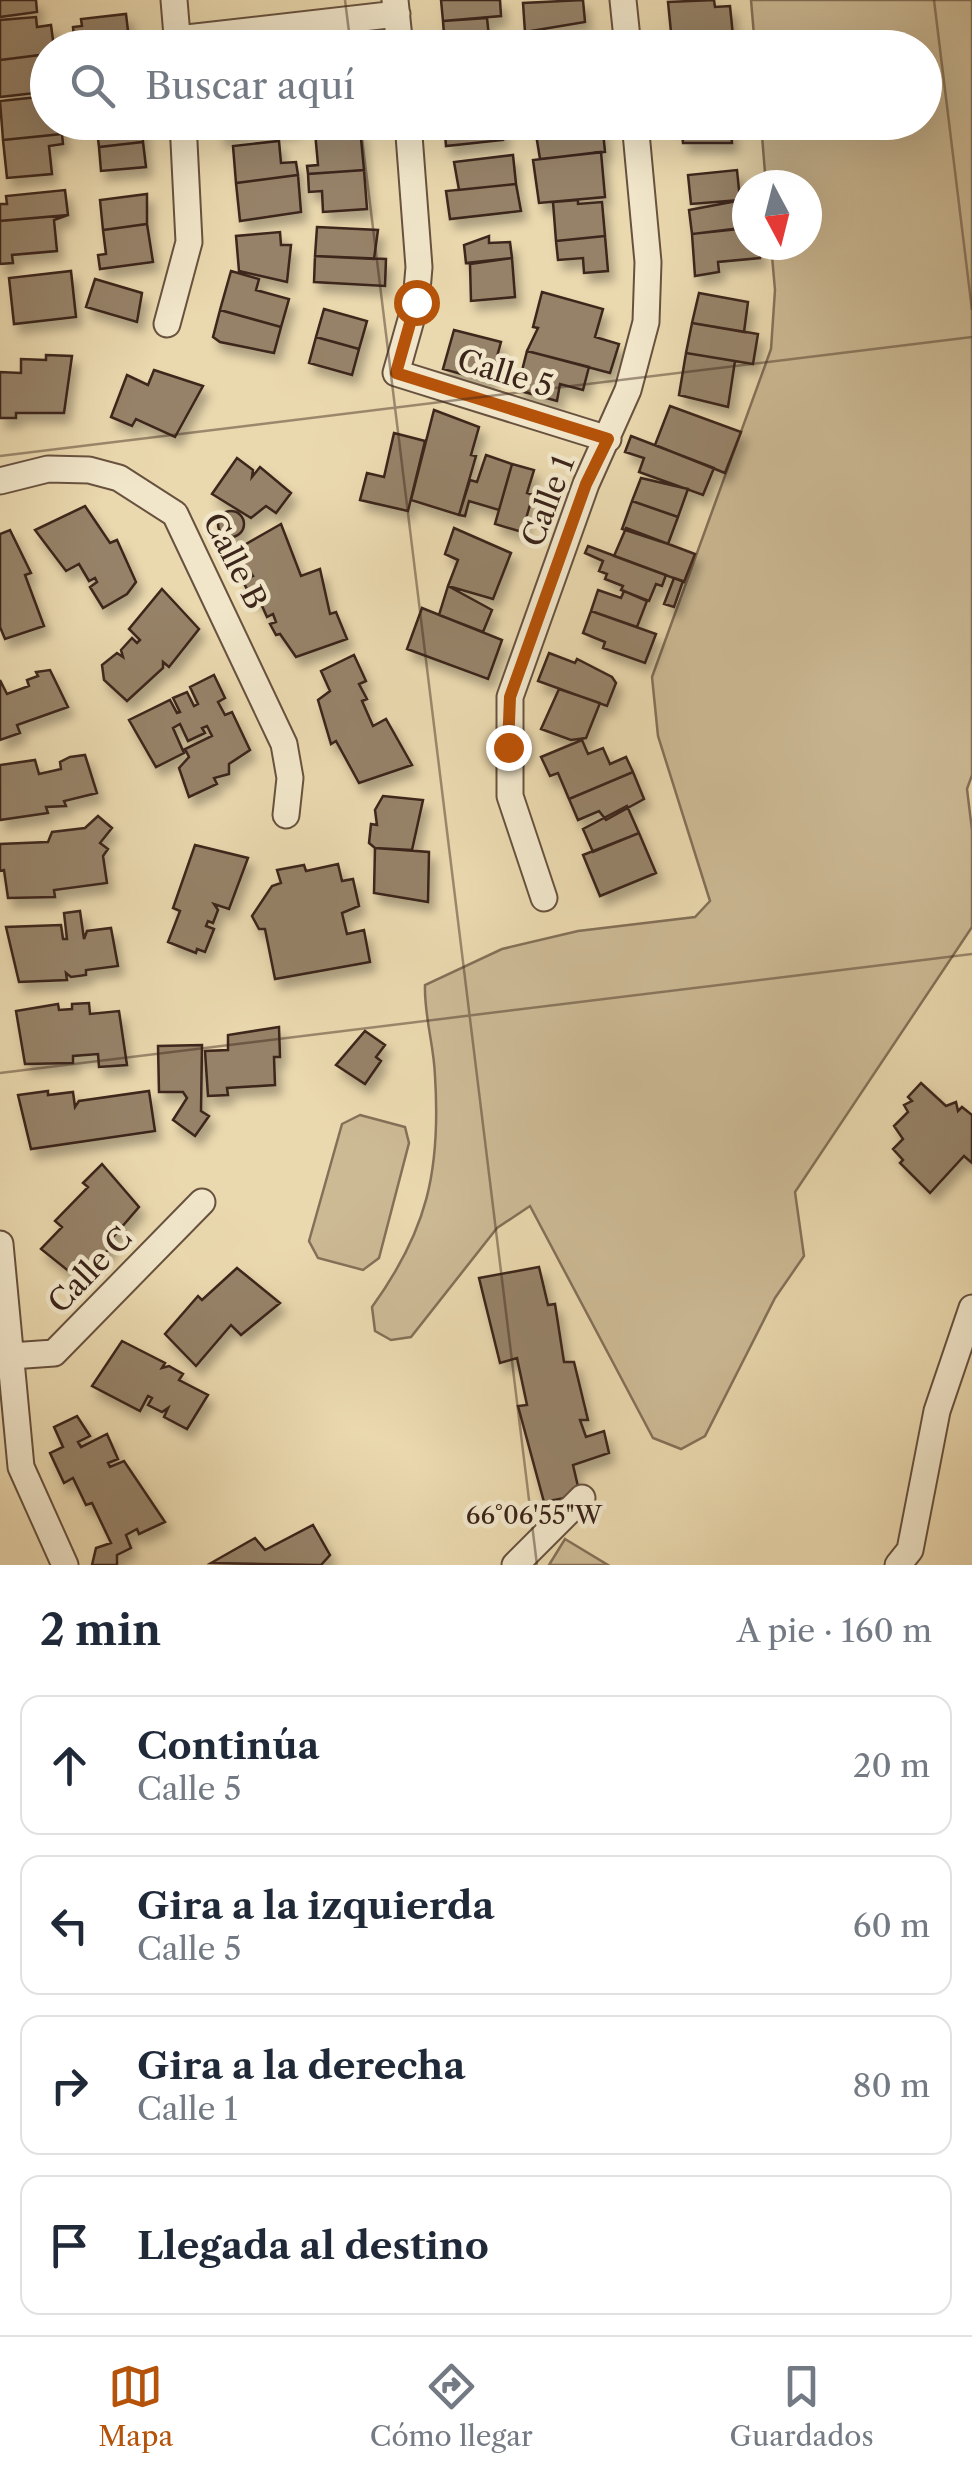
<!DOCTYPE html>
<html lang="es">
<head>
<meta charset="utf-8">
<style>
  body { margin:0; font-family:"Libre Caslon Text",serif; background:#f6f6f7; color:#1f2937 }
  .compass { position:absolute; left:732px; top:170px; width:90px; height:90px; border-radius:50%; background:#fff; box-shadow:0 10px 40px #0002; rotate:173deg }
  .stop { position:absolute; width:30px; height:30px; margin:-22px; border:8px solid #b45309; border-radius:50%; background:#fff }
  .stop.end { background:#b45309; border-color:#fff; box-shadow:0 2px 10px #0008 }
  .list { margin:0; padding:0; list-style:none }
  h2 { display:flex; justify-content:space-between; align-items:center; height:130px; margin:0; padding:0 40px; font-size:42px }
  h2 small { font-size:32px; font-weight:400; color:#747a83 }
  .list li { display:grid; grid-template-columns:65px 1fr auto; gap:30px; align-items:center; box-sizing:border-box; height:140px; margin:0 20px 20px; padding:0 20px; border:2px solid #e0e1e3; border-radius:20px }
  .list b { display:block; font-size:38px; white-space:nowrap }
  .list p { margin:0; font-size:32px; white-space:nowrap; color:#747a83 }
  .list em { font-size:32px; font-style:normal; color:#747a83 }
  .icon { flex:none; width:55px; height:55px; fill:none; stroke:currentColor; stroke-width:2; stroke-linecap:round; stroke-linejoin:round }
  .map { position:relative; flex:none; width:972px; height:1565px; overflow:hidden }
  .search { position:absolute; background:#fff; box-shadow:0 10px 40px #0002; left:30px; right:30px; top:30px; height:110px; display:flex; align-items:center; gap:25px; box-sizing:border-box; padding:0 35px; border-radius:55px; color:#747a83; font-size:38px }
  .sheet { height:770px; background:#fff }
  nav { display:flex; justify-content:space-around; align-items:center; box-sizing:border-box; height:140px; border-top:2px solid #e0e1e3; background:#fff; font-size:28px; color:#747a83 }
  nav a { display:grid; justify-items:center; gap:5px }
  nav .on { color:#b45309 }
  .map>svg:first-child { display:block }
</style>
</head>
<body>
<div class="map">
<svg width="972" height="1565" viewBox="0 0 972 1565">
  <defs>
    <filter id="shadow"><feDropShadow dx="5.5" dy="9" stdDeviation="5" flood-color="#0004"/></filter>
  </defs>
  <rect width="100%" height="100%" fill="#ead8ae"/>
  <filter id="stains"><feTurbulence type="fractalNoise" baseFrequency=".002" numOctaves="4"/><feColorMatrix values="0 0 0 0 .2 0 0 0 0 .09 0 0 0 0 .02 0 0 0 .5 -.17"/></filter>
  <radialGradient id="worn" r=".72"><stop offset=".6" stop-color="#630" stop-opacity="0"/><stop offset="1" stop-color="#630" stop-opacity=".3"/></radialGradient>
  <path fill="#ccba95" stroke="#847058" stroke-width="2.5" d="M751 0H972V775L967 789 972 830V927L795 1192 804 1256 775 1298 705 1436 681 1449 653 1438 530 1206 497 1228 411 1337 391 1340 375 1331 372 1307C427 1231 441 1171 435 1076 434 1045 424 1016 425 985L502 949 578 931 695 917 710 901 658 736 652 677 771 349 775 290 771 245H807V185H766L761 123 924 122V48L755 47Z
    M360 1115 405 1127 409 1143 379 1258 363 1270 318 1258 309 1241 342 1124Z
    M565 1539 608 1565H549Z"/>
  <path fill="#968267" stroke="#3c251a" stroke-width="2.5" filter="url(#shadow)" d="M0 0H36L37 12 0 17Z
    M441 0H500L501 16 443 21Z
    M583 0 585 22 525 32 523 3Z
    M714 0 715 7 730 6 733 36 672 42 668 2Z
    M126 14 130 48H75L73 27 82 26 81 19Z
    M36 17 37 27 51 25 54 48H48V54L0 60V20Z
    M487 18 490 46 445 48 443 21Z
    M583 40 584 48H524L523 45Z
    M40 55 44 92 0 97V60Z
    M48 96V122H60L62 134 3 140 0 101Z
    M96 122H142L143 142 99 147Z
    M294 122V128L221 138 219 125Z
    M444 122H502L503 140 446 146Z
    M534 122H602L605 152 540 159Z
    M681 122H730L732 143H683Z
    M360 128 364 170 308 174 307 166 318 165 315 132Z
    M62 134 63 144 49 146 52 174 7 178 3 140Z
    M279 141 281 163 296 162 298 175 236 183 233 146Z
    M143 142 146 167 101 171 99 147Z
    M601 152 605 197 539 203 533 160Z
    M513 155 516 184 459 190 454 162Z
    M364 170 367 209 323 212 322 191 309 192 308 174Z
    M737 170 740 200 691 204 688 175Z
    M298 175 301 212 240 221 236 183Z
    M516 184 521 211 450 219 446 191Z
    M65 190 68 215 0 221V204H7L6 196Z
    M147 194V224L103 230 100 200Z
    M578 200V204L602 202 605 236 556 241 553 202Z
    M737 201 740 229 692 234 689 210Z
    M68 215 54 220 57 251 12 255 13 263 0 264V221Z
    M147 224 153 262 100 269 98 255 106 254 103 230Z
    M317 227 378 230 374 259 315 256Z
    M741 228H747V245H759L760 258 718 262 719 272 695 276 692 234Z
    M280 232 281 245H291L287 282 239 271 236 236Z
    M489 236V243L510 242 512 258 466 263 464 245Z
    M605 236 608 271 584 273 583 258 558 260 556 241Z
    M315 256 386 259 385 286 314 282Z
    M512 258 515 297 471 301 470 264Z
    M71 271 76 317 14 324 9 278Z
    M231 271 259 279 256 290 289 299 281 327 220 310Z
    M95 279 142 293 137 322 86 307Z
    M542 292 603 309 595 337 619 344 610 373 527 351 538 328 533 327Z
    M699 293 748 302 744 332 692 323Z
    M324 309 367 321 359 349 316 337Z
    M220 310 281 327 274 353 220 342 213 337Z
    M692 323 758 334 753 364 686 353Z
    M454 330 501 342 490 382 443 369Z
    M316 337 359 349 352 375 309 363Z
    M527 351 589 367 583 390 560 384 557 401 517 390Z
    M686 353 735 361 728 407 679 395Z
    M46 355 72 356 64 413H16V418H0V372L21 373V359L46 360Z
    M154 370 203 386 175 437 136 419 132 426 111 417 127 375 148 385Z
    M670 406 741 432 725 473 655 445Z
    M434 410 479 427 471 455 476 456 459 515 411 500Z
    M394 433 425 441 408 511 360 500 367 473 384 477Z
    M631 436 714 468 703 495 639 472 644 458 625 452Z
    M486 455 512 464 499 510 469 501 465 516 459 515 470 480 477 482Z
    M237 458 253 470 252 477 260 467 291 493 276 513 266 506 251 518 212 494Z
    M512 464 534 470 527 493 533 495 522 532 495 524Z
    M641 478 688 489 678 517 632 501Z
    M632 501 678 517 668 544 622 529Z
    M85 506 110 543 117 540 136 582 127 594 103 608 90 587 97 582 95 578 89 581 79 564 66 571 35 530Z
    M218 524a13 13 0 1 1 26 0a13 13 0 1 1-26 0Z
    M281 524 301 576 320 569 330 614 336 612 347 639 296 657 280 634 276 635 270 624 276 622 273 614 267 617 258 597 252 600 243 581 253 576 249 570 243 573 232 552Z
    M454 528 511 553 493 599 448 586 458 560 445 554Z
    M626 528 695 554 684 582 614 556Z
    M10 530 31 573 25 575 44 626 5 639 0 627V534Z
    M588 546 666 575 662 586 656 584 649 601 621 590 623 586 605 579 607 574 599 571 603 561 585 553Z
    M674 578 683 581 674 607 664 604Z
    M448 586 492 610 483 632 439 615Z
    M162 589 199 629 169 667 163 662V668L127 701 104 680 102 665 117 653 123 657 121 650 132 638 137 643 140 640 129 629Z
    M598 590 621 598 624 591 647 601 637 627 591 611Z
    M422 608 502 640 488 679 407 649Z
    M591 611 656 634 645 663 603 648 605 642 583 633Z
    M549 653 575 663 577 659 612 677 616 683 607 706 538 681Z
    M354 655 366 681 359 684 367 699 362 701 373 726 386 719 412 765 359 783 336 741 331 744 318 700 330 691 321 671Z
    M50 670 68 707 17 725 20 733 0 740V680L7 694 29 686 27 680 38 676 36 672Z
    M214 675 225 698 218 702 225 715 232 712 250 750 229 764V774L214 778 217 784 189 797 179 768 189 757 185 749 212 736 207 726 202 728 205 733 188 741 180 724 173 728 184 753 156 767 129 720 170 700 177 713 180 712 173 698 187 692 194 706 198 704 190 687Z
    M559 689 600 703 586 738 571 740 541 729Z
    M582 740 588 754 603 748 610 764 626 757 633 772 569 799 558 773 550 776 541 757Z
    M85 755 97 793 64 801 66 806 46 807 48 813 0 820V765L35 760 39 774 61 769 60 762 70 757Z
    M633 772 644 799 606 820 599 811 578 820 569 799Z
    M383 796 423 800 412 850 375 848 369 843 371 824 377 825 375 810Z
    M627 806 639 833 593 852 583 829Z
    M98 816 112 828 100 843 108 849 103 856 107 883 54 890 55 897 8 898 4 870 0 871V844L48 842 52 832 85 828Z
    M639 833 656 873 600 896 583 855Z
    M195 845 248 858 229 909 214 904 218 910 213 923 208 921 206 926 214 929 205 952 197 949 196 953 168 942 180 911 173 908Z
    M375 848 429 852 428 902 374 893Z
    M338 864 342 881 353 879 359 906 342 913 347 934 364 930 370 962 275 979 265 929H259L252 916 272 886 281 883 277 870 304 865 306 871Z
    M80 911 84 939 87 931 111 928 118 966 86 970V975L71 977 66 973 67 980 19 982 6 927 61 925 63 939H67L64 913Z
    M89 1003 90 1014 119 1011 127 1065 99 1067 98 1054 73 1056V1063L25 1064 16 1011 58 1004 59 1010 72 1009V1004Z
    M279 1027 280 1057H274L275 1085 227 1088 228 1095 208 1096 205 1051 228 1050V1035Z
    M365 1031 385 1045 376 1057 381 1061 365 1084 336 1065Z
    M202 1045 201 1111 209 1116 195 1136 173 1120 187 1098 183 1092H159L158 1046Z
    M921 1083 946 1106 956 1102 958 1111 962 1107 972 1115V1163L964 1156 930 1193 900 1163 903 1160 893 1149 903 1139 894 1126 908 1112 904 1105 912 1101 908 1097Z
    M48 1091V1095L73 1092 75 1107 79 1101 149 1091 155 1131 31 1149 18 1095Z
    M102 1164 139 1207 108 1243 112 1247 76 1277 41 1249 62 1227 55 1221 88 1187 83 1183Z
    M539 1267 548 1305 555 1304 564 1362H574L588 1420H580L586 1437 604 1431 609 1453 573 1465 580 1495 544 1502 518 1406 527 1405 517 1358 500 1363 479 1278Z
    M237 1268 280 1303 241 1335 231 1325 196 1366 165 1334 198 1296 202 1300Z
    M122 1341 165 1363 162 1368 169 1366 183 1374 179 1380 208 1395 187 1429 164 1417 168 1408 162 1412 148 1405 152 1398 148 1396 140 1411 92 1386Z
    M77 1416 90 1436 78 1442 81 1447 107 1434 118 1459 108 1463 110 1467 124 1461 165 1522 139 1534 137 1529 126 1535 131 1548 117 1555V1565H92L96 1548 111 1543 92 1503 86 1505 73 1478 64 1483 50 1453 63 1447 54 1427Z
    M313 1525 330 1555 321 1565 211 1563 255 1538 265 1550Z"/>
  <g fill="none" stroke-linecap="round" stroke-linejoin="round">
    <defs>
      <path id="minor" d="M174 0 178 48
        M395 0 400 48
        M623 0 628 48
        M178 39 397 14
        M408 122 419 267 416 302 396 373 608 439
        M167 324 189 242 183 122
        M0 481 48 469 89 470 119 478 175 514 284 744 290 778 286 815
        M544 898 510 796V697L586 484 628 390 646 322 648 262 635 122
        M0 1244 21 1467 65 1565
        M11 1356 54 1353 202 1202
        M515 1565 582 1498
        M898 1565 910 1550 937 1411 972 1308"/>
    </defs>
    <use href="#minor" stroke="#68523f" stroke-width="29"/>
    <use href="#minor" stroke="#f1e6ca" stroke-width="25"/>
  </g>
  <g fill="none" stroke-linecap="round" stroke-linejoin="round">
    <path stroke="#b45309" stroke-width="12" d="M416 302 396 373 608 439 586 484 510 697 508 747"/>
  </g>
  <path fill="none" stroke="#3c251a" stroke-width="2.5" stroke-opacity="0.45" d="M345 0 351 48M934 0 972 310M360 122 537 1565M0 456 972 337M0 1073 972 954"/>
  <g text-anchor="middle" dominant-baseline="central" stroke-width="9" stroke-linejoin="round" paint-order="stroke">
    <g font-size="30" fill="#3c251a" stroke="#f1e6ca">
      <text transform="translate(505 373) rotate(17)">Calle 5</text>
      <text transform="translate(548 501) rotate(-69)">Calle 1</text>
      <text transform="translate(235 561) rotate(63)">Calle B</text>
      <text transform="translate(90 1270) rotate(-46)">Calle C</text>
    </g>
  </g>
  <g font-size="25" text-anchor="middle" fill="#3c251a" stroke="#f1e6ca" stroke-width="9" stroke-linejoin="round" paint-order="stroke">
    <text x="534" y="1524">66°06'55"W</text>
  </g>
  <rect width="100%" height="100%" filter="url(#stains)"/>
  <rect width="100%" height="100%" fill="url(#worn)"/>
</svg>
<svg class="compass" viewBox="-18 -18 36 36"><path d="M0-13l5 13h-10z" fill="#e53935"/><path d="M0 13l5-13h-10z" fill="#747a83"/></svg>
<div class="stop" style="left:416px;top:302px"></div>
<div class="stop end" style="left:508px;top:747px"></div>
<div class="search"><svg class="icon" aria-label="search" viewBox="0 0 24 24"><circle cx="10" cy="10" r="6"/><path d="M15 15l6 6"/></svg>Buscar aquí</div>
</div>
<section class="sheet">
<h2>2 min<small>A pie · 160 m</small></h2>
<ul class="list">
<li><svg class="icon" aria-label="ahead" viewBox="0 0 24 24"><path d="M12 20V5M6 11l6-6 6 6"/></svg><div><b>Continúa</b><p>Calle 5</p></div><em>20 m</em></li>
<li><svg class="icon" aria-label="left" viewBox="0 0 24 24"><path d="M17 20v-9H6M10 6l-5 5 5 5"/></svg><div><b>Gira a la izquierda</b><p>Calle 5</p></div><em>60 m</em></li>
<li><svg class="icon" aria-label="right" viewBox="0 0 24 24"><path d="M7 20v-9h11M14 6l5 5-5 5"/></svg><div><b>Gira a la derecha</b><p>Calle 1</p></div><em>80 m</em></li>
<li><svg class="icon" aria-label="arrive" viewBox="0 0 24 24"><path d="M6 21V4h12l-3 4 3 4H6"/></svg><div><b>Llegada al destino</b></div></li>
</ul>
</section>
<nav>
<a class="on"><svg class="icon" aria-label="map" viewBox="0 0 24 24"><path d="M3 6l6-2 6 2 6-2v14l-6 2-6-2-6 2zM9 4v14M15 6v14"/></svg>Mapa</a>
<a><svg class="icon" aria-label="directions" viewBox="0 0 24 24"><path d="M12 3l9 9-9 9-9-9zM9 14v-3h6M13 9l2 2-2 2"/></svg>Cómo llegar</a>
<a><svg class="icon" aria-label="saved" viewBox="0 0 24 24"><path d="M7 4h10v16l-5-4-5 4z"/></svg>Guardados</a>
</nav>
</body>
</html>
